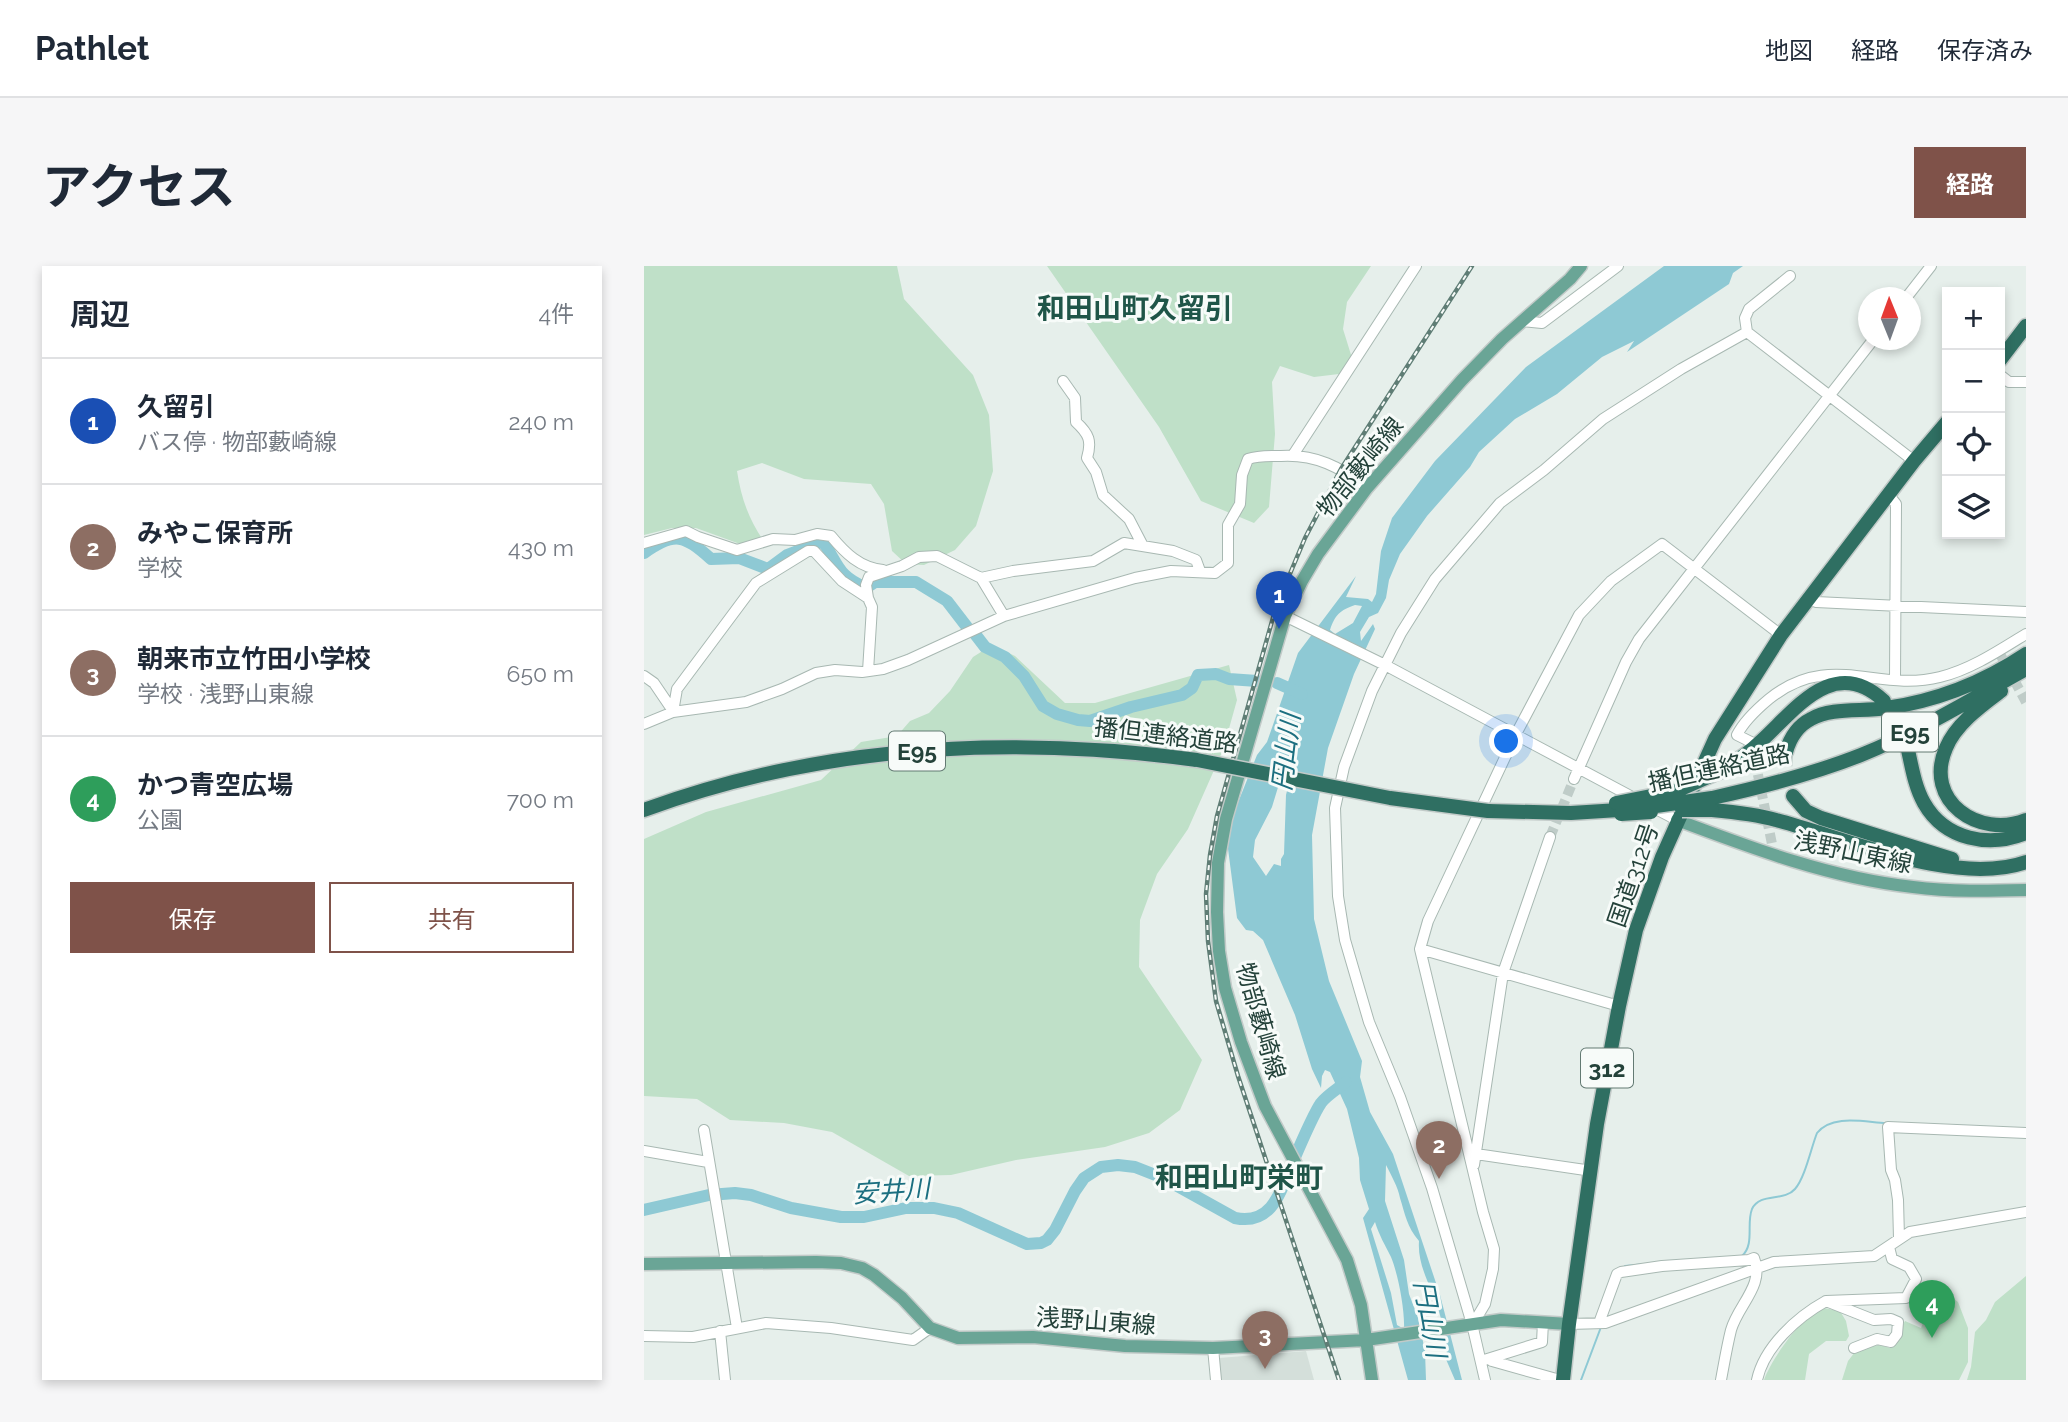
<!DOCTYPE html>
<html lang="ja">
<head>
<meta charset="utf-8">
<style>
  body { margin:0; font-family:Raleway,"Noto Sans JP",sans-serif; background:#f6f6f7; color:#1f2937 }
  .controls { position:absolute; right:21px; top:21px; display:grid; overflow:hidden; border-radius:0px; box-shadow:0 4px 10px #0003 }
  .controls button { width:63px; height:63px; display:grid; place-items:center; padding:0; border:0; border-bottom:2px solid #e0e1e3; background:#fff; color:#1f2937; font:35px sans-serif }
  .compass { position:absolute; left:1214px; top:21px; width:63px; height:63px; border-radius:50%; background:#fff; box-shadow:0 4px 10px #0003; rotate:359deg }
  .you { position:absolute; left:863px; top:476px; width:24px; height:24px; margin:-18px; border:5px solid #fff; border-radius:50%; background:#1a73e8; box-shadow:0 0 0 10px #1a73e833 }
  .badge { display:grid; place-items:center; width:46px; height:46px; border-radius:50%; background:#7f5249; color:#fff; font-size:23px; font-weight:700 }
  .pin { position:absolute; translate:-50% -58px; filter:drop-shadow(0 2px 4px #0008) }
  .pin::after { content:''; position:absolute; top:37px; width:24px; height:21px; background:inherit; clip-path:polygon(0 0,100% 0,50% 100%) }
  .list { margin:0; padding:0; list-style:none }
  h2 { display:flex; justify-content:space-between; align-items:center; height:91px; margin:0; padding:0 28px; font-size:30px }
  h2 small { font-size:23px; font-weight:400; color:#747a83 }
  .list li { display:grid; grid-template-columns:46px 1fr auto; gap:21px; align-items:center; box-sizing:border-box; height:126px; padding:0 28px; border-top:2px solid #e0e1e3 }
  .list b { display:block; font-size:26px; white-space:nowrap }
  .list p { margin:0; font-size:23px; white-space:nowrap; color:#747a83 }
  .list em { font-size:23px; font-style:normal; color:#747a83 }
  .actions { display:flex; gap:14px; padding:21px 28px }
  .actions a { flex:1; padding:16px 0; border:2px solid #7f5249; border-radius:0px; text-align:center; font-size:24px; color:#7f5249 }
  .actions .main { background:#7f5249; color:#fff }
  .icon { flex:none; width:38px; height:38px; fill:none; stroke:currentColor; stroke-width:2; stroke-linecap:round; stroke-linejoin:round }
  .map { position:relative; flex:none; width:1382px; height:1114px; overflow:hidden; border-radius:0px }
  header { display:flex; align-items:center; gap:42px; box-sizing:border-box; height:98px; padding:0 35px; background:#fff; border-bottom:2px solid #e0e1e3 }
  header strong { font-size:33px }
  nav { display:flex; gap:38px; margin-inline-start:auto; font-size:24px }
  .intro { display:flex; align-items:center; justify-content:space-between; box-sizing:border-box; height:168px; padding:0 42px }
  h1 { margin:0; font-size:49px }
  .button { padding:18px 32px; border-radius:0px; background:#7f5249; color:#fff; font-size:24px; font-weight:700 }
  main { display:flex; gap:42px; padding:0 42px }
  aside { flex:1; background:#fff; border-radius:0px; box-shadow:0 4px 10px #0003 }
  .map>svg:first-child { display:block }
</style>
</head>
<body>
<header>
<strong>Pathlet</strong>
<nav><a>地図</a><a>経路</a><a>保存済み</a></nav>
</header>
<div class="intro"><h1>アクセス</h1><a class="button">経路</a></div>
<main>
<aside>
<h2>周辺<small>4件</small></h2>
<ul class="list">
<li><span class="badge" style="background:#1a4fb4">1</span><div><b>久留引</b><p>バス停 · 物部藪崎線</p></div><em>240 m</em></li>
<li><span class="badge" style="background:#8d6e63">2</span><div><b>みやこ保育所</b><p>学校</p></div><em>430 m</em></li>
<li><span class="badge" style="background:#8d6e63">3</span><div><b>朝来市立竹田小学校</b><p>学校 · 浅野山東線</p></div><em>650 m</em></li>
<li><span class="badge" style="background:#2e9e5b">4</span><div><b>かつ青空広場</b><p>公園</p></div><em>700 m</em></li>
</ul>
<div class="actions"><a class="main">保存</a><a>共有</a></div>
</aside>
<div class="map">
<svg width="1382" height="1114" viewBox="0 0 1382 1114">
  <rect width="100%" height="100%" fill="#e6efeb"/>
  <path fill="#d4dfda" d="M662 1085 670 1114H577L575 1092Z"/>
  <path fill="#bfe0c8" d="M0 0H253L260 33 329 109 345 149 349 205 332 260 311 284 280 299 262 298 248 285 240 238 227 218 160 213 118 197 93 205C97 231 104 252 119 274L96 278 52 262H28L0 269Z
    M403 0H727L703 36 699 63 708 92 695 108 670 111 636 100 628 116 631 168 625 241 610 257 557 235 515 161Z
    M348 379 371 390 421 437H451L585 399 593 434 579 484 544 563 513 608 496 654 495 701 558 794 536 844 505 867 461 881 372 894 307 909 265 910 188 866 140 857 86 854 53 833 0 830V573L62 546 177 514 217 476 253 470 266 455 285 447 306 425 329 391Z
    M1382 1010V1114H1323L1327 1101 1331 1066 1342 1054 1351 1036Z
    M1284 1027 1305 1029 1314 1036 1324 1062V1096L1315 1114H1198L1204 1095 1214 1082 1236 1079 1246 1082 1261 1055 1277 1062 1283 1046Z
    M1180 1042 1196 1045 1202 1055 1205 1070 1202 1075H1182L1165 1088 1161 1114H1120C1127 1094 1159 1047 1180 1042Z"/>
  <path fill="#8ec9d4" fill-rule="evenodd" d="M1020 0H1099L1089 7 1085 18 983 86 990 75 958 91 913 128 871 153 835 186 826 201 783 250 756 288 745 314 742 332 734 347 725 351 716 366 717 375 729 358 731 363 710 408 684 482 668 569 670 653 685 715 718 795 716 811 726 846 749 888 796 1029 818 1114H811L801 1091 803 1087C796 1074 800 1062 796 1049 790 1024 773 1002 775 975 763 961 761 948 756 932 754 921 747 909 742 899L741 935 760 994 765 1028 774 1052 781 1085 782 1114H764L719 952 725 943 716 914 715 892 703 843 686 806 681 804 678 810 677 822 668 803 651 749 619 674 609 665 602 664 593 652 583 575 593 539 613 489 623 476 654 387 712 310 702 331 724 333 728 336 732 328 737 285 748 252 791 195 882 101ZM711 339 718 340 709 357 691 368 686 364C691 349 696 344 711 339ZM656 471 642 529 640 588 637 593V600L630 598 622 610 609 591 611 574 628 541 642 495ZM731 956C735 969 741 979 747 991 754 1008 761 1044 760 1063L753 1059 747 1027 727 963Z"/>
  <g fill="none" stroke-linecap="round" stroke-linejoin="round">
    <path stroke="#8ec9d4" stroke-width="2" d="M1098 990C1111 978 1102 958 1108 943 1116 926 1140 936 1151 923 1161 912 1167 882 1173 867 1188 848 1220 856 1242 857
      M981 1000 1002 998
      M937 1114 957 1061"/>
    <path stroke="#8ec9d4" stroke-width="12" d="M0 287C31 265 40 269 67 293L95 292 124 303 143 289 177 276 180 277C195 300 194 310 222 322L231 316H272L303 335 323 361
      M331 368 341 381 361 391 380 410 399 440 413 448 434 454 446 455 487 441 538 429 548 422 554 409 572 408 585 413 613 415
      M633 417 658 428
      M0 944 65 929 91 927 107 929 147 942 197 951H220L262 942H290L314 947 383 978 397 977 403 974 411 964 431 925 440 912 457 901 474 899 491 901 519 912 591 952C625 959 635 931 645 905 652 889 668 850 677 837 683 829 695 822 702 816"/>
    <path stroke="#bfccc8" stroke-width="10" stroke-dasharray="10 5" stroke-linecap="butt" d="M1356 388 1382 436
      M1108 479 1128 578
      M906 571 930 513"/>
    <path stroke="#bfccc8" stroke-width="14" stroke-dasharray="14 7" stroke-linecap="butt" d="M1240 435 1255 454 1263 480
      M1142 486 1141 509 1149 530"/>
    <defs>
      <path id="minor" d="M1146 10 1105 43 1101 52 1103 66 1270 195
        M1262 32 1287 0
        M878 55 898 57 974 0
        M1356 109 1365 116H1382
        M419 115 431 132 432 156C445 168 448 175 443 192L452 206 459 229 485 253 498 278
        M649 189 772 0
        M1245 229 1252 238 1251 414
        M0 277 42 265 54 271 93 284 129 273 151 274 173 268 187 270C201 287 216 302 239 304
        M337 312 360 350
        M224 332 222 319 225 311 258 300 275 291 293 290 337 312 369 305 449 295 480 277 529 285 552 294 556 305
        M1165 332 1172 336 1382 346
        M641 350 741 399 992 533
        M0 410 10 417 29 445
        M29 446 33 423 112 317 164 285H170L198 315 224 332 228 341 224 405
        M0 458 29 446 102 436 138 423 172 407 191 404 218 406 239 403 264 394 360 350 491 312 527 305 571 307 584 297V259L596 238 598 209 604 193C615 189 626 190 637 190 671 188 697 201 723 222
        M1107 476 1093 469C1100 455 1113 443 1125 433 1186 384 1232 427 1296 411 1326 404 1356 384 1382 368
        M930 513 982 396 995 373 1229 74
        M1008 541 1033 554
        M776 683 975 740
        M60 864 93 1062
        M0 885 64 896
        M832 888 948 905
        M830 899 859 707 906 571
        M1255 972 1254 934 1251 914 1247 904 1244 861 1382 867
        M955 1057 973 1008 977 1006 1018 1000 1105 994 1110 992C1121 1019 1094 1039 1087 1064 1083 1080 1080 1098 1077 1114
        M829 1058 841 1038 849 1003 850 983 839 946 776 683 784 655 872 468 935 349 967 315 1018 278 1137 369
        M925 1058 961 1057 1130 996 1230 990 1266 966 1382 946
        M76 1065 81 1114
        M0 1070 49 1071 122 1057 187 1062 269 1074 286 1062
        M569 1082 572 1114
        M1210 1082 1233 1073 1247 1076 1253 1068 1254 1056 1247 1053 1230 1054 1182 1035 1262 1032 1272 1013 1265 1001 1248 993 1245 981
        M845 1093 848 1095 916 1114
        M837 1095 898 1076 899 1056
        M841 1114 828 1058 788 922 756 831 725 756 701 674 694 630 691 542 700 501 728 425 757 367 791 313 856 237 900 204 959 153 1037 103 1103 66
        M1113 1114C1120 1081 1153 1051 1182 1035"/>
      <path id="major" d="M1033 554C1110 583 1187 612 1269 621 1307 626 1345 625 1382 624
        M0 998 172 996 197 997 218 1002 230 1009 258 1032 286 1062 314 1072 389 1071 481 1080 569 1082 722 1074 857 1054 925 1058
        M728 1114 717 1039 703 994 621 840 597 776 581 722 575 685 573 646 574 597 582 553 641 350 658 315 674 288 723 222 818 114 858 73 926 13 937 0"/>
      <path id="highway" d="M1356 94 1382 60
        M1357 425C1337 440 1312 458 1302 482 1279 535 1335 573 1382 554
        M1264 484C1268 502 1271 521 1280 537 1301 574 1345 582 1382 567
        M1142 486C1146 472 1153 460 1167 453 1188 441 1218 446 1242 442 1291 435 1340 416 1382 388
        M1075 506C1089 497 1103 489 1115 477 1150 446 1189 387 1240 435
        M1149 530 1162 545 1177 552 1308 593
        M1068 532C1118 521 1169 508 1217 489 1274 466 1328 433 1382 403
        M0 544C177 479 367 469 553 494
        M1068 544C1090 546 1111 548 1132 554 1202 572 1311 621 1382 596
        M844 545 927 547 975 544
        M919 1114 925 1058 953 858 975 740 992 664 1018 591 1071 473 1137 369 1270 195 1303 156"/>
    </defs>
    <use href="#minor" stroke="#a8b8b2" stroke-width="12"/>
    <use href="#major" stroke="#c2cac8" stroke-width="15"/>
    <use href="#highway" stroke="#c2cac8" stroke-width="17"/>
    <use href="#minor" stroke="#fff" stroke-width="10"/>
    <use href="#major" stroke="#6aa596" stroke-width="12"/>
    <use href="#highway" stroke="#2f6f62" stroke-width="14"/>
    <defs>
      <path id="rail" d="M695 1114 594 810 572 735 564 675 562 628 566 589 573 550 632 341 661 272 697 203 828 0"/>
    </defs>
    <use href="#rail" stroke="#5f7d75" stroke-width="4.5"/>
    <use href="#rail" stroke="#f7fbf9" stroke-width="2" stroke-dasharray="5" stroke-linecap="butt"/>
    <defs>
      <path id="highway-bridge" d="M553 494 746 532 844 545
        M972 537 1032 525 1075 506
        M998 542 1068 532
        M1038 544H1068
        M977 548 1007 546"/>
    </defs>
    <use href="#highway-bridge" stroke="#c2cac8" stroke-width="17" stroke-linecap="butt"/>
    <use href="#highway-bridge" stroke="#2f6f62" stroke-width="14"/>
  </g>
  <g text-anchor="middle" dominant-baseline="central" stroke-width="6" stroke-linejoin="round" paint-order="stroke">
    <g fill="#f7fbf9" stroke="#637a73" stroke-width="2">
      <rect x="1238" y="446.5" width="56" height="39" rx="5"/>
      <rect x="245" y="465.5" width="56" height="39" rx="5"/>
      <rect x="937" y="782.5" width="52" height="39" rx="5"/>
    </g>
    <g font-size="23" font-weight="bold" fill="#24423a">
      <text x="1266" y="466">E95</text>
      <text x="273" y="485">E95</text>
      <text x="963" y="802">312</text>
    </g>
    <g font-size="24" fill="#24423a" stroke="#f7fbf9">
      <text transform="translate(716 201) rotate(-51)">物部藪崎線</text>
      <text transform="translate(522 469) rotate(7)">播但連絡道路</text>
      <text transform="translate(1075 502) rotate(-12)">播但連絡道路</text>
      <text transform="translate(1209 586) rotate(12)">浅野山東線</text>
      <text transform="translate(989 609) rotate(-71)">国道312号</text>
      <text transform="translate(617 755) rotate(74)">物部藪崎線</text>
      <text transform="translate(452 1055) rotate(4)">浅野山東線</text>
    </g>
    <g font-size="26" font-style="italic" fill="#1c6f80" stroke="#f7fbf9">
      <text transform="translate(642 486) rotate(-83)">円山川</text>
      <text transform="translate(247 925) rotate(-4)">安井川</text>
      <text transform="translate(786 1053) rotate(80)">円山川</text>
    </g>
    <g font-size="28" font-weight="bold" fill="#1f5548" stroke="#f7fbf9">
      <text x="491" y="42">和田山町久留引</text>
      <text x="595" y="911">和田山町栄町</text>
    </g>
  </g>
</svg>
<div class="controls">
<button>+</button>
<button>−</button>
<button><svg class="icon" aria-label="locate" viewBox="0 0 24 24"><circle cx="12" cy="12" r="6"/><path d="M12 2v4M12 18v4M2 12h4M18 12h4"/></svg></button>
<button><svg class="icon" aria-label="layers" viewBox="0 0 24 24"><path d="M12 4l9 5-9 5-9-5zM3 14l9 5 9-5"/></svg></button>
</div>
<svg class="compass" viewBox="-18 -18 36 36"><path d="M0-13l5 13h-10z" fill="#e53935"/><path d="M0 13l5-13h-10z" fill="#747a83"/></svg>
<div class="you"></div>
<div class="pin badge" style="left:635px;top:363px;background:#1a4fb4">1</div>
<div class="pin badge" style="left:795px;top:913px;background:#8d6e63">2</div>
<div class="pin badge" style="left:621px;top:1103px;background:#8d6e63">3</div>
<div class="pin badge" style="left:1288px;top:1072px;background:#2e9e5b">4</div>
</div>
</main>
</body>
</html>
